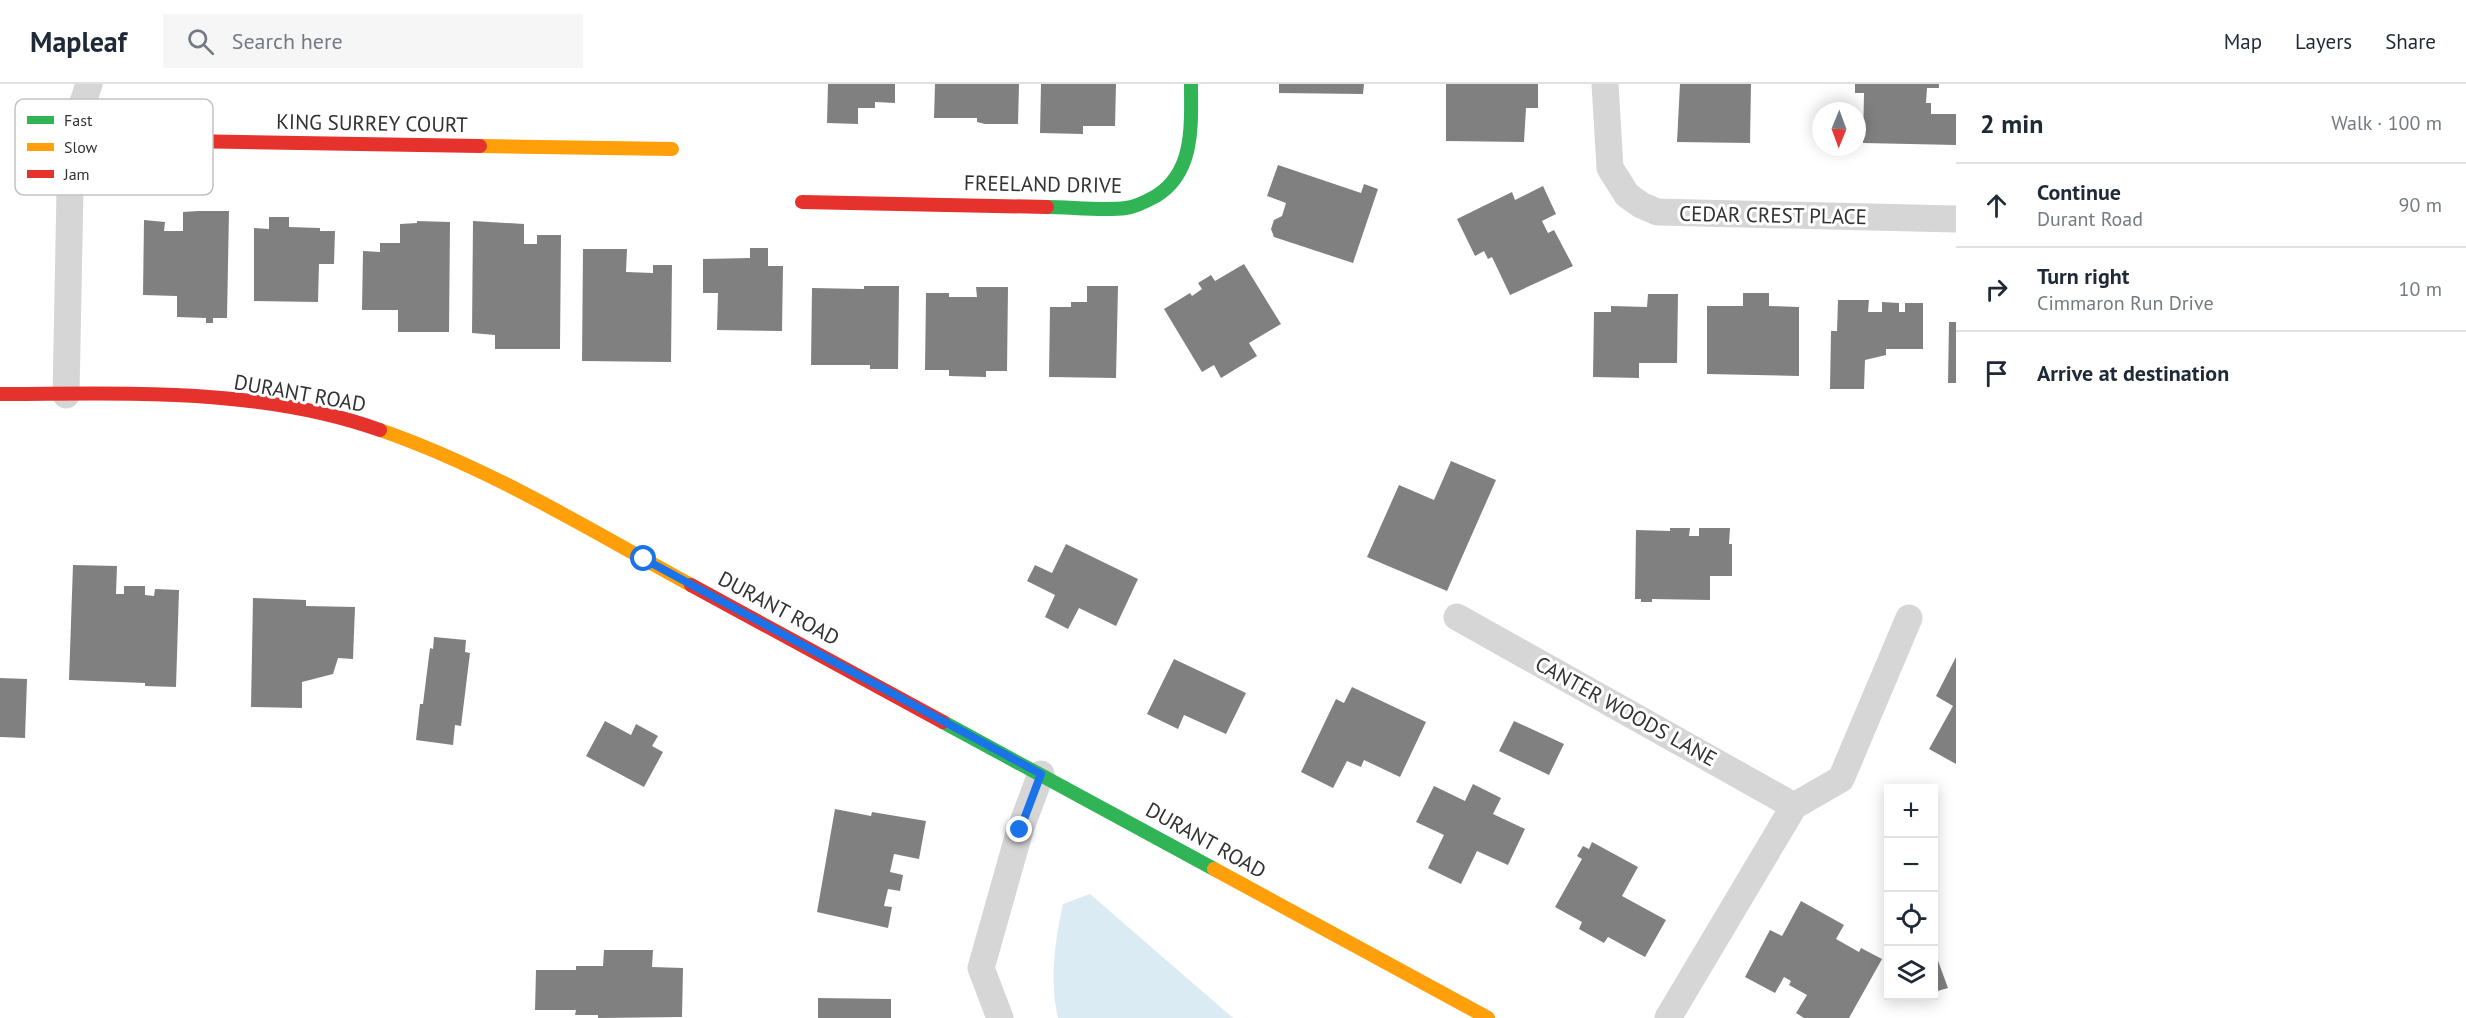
<!DOCTYPE html>
<html lang="en">
<head>
<meta charset="utf-8">
<style>
  body { margin:0; font-family:"PT Sans",sans-serif; background:#f6f6f7; color:#1f2937 }
  .controls { position:absolute; right:18px; bottom:18px; display:grid; overflow:hidden; border-radius:0px; box-shadow:0 3px 15px #0003 }
  .controls button { width:54px; height:54px; display:grid; place-items:center; padding:0; border:0; border-bottom:2px solid #e0e1e3; background:#fff; color:#1f2937; font:30px sans-serif }
  .compass { position:absolute; left:1812px; top:18px; width:54px; height:54px; border-radius:50%; background:#fff; box-shadow:0 3px 15px #0003; rotate:181deg }
  .stop { position:absolute; width:18px; height:18px; margin:-14px; border:4px solid #1a73e8; border-radius:50%; background:#fff }
  .stop.end { background:#1a73e8; border-color:#fff; box-shadow:0 2px 6px #0008 }
  .list { margin:0; padding:0; list-style:none }
  h2 { display:flex; justify-content:space-between; align-items:center; height:78px; margin:0; padding:0 24px; font-size:26px }
  h2 small { font-size:20px; font-weight:400; color:#747a83 }
  .list li { display:grid; grid-template-columns:39px 1fr auto; gap:18px; align-items:center; box-sizing:border-box; height:84px; padding:0 24px; border-top:2px solid #e0e1e3 }
  .list b { display:block; font-size:22px; white-space:nowrap }
  .list p { margin:0; font-size:20px; white-space:nowrap; color:#747a83 }
  .list em { font-size:20px; font-style:normal; color:#747a83 }
  .icon { flex:none; width:33px; height:33px; fill:none; stroke:currentColor; stroke-width:2; stroke-linecap:round; stroke-linejoin:round }
  .map { position:relative; flex:none; width:1956px; height:934px; overflow:hidden }
  header { display:flex; align-items:center; gap:36px; box-sizing:border-box; height:84px; padding:0 30px; background:#fff; border-bottom:2px solid #e0e1e3 }
  header strong { font-size:28px }
  nav { display:flex; gap:33px; margin-inline-start:auto; font-size:21px }
  .search { width:420px; height:54px; background:#f6f6f7; display:flex; align-items:center; gap:15px; box-sizing:border-box; padding:0 21px; border-radius:0px; color:#747a83; font-size:22px }
  main { display:flex }
  aside { flex:1; background:#fff }
  .map>svg:first-child { display:block }
</style>
</head>
<body>
<header>
<strong>Mapleaf</strong>
<div class="search"><svg class="icon" aria-label="search" viewBox="0 0 24 24"><circle cx="10" cy="10" r="6"/><path d="M15 15l6 6"/></svg>Search here</div>
<nav><a>Map</a><a>Layers</a><a>Share</a></nav>
</header>
<main>
<div class="map">
<svg width="1956" height="934" viewBox="0 0 1956 934">
  <rect width="100%" height="100%" fill="#fff"/>
  <path fill="#dbebf4" d="M1090 810 1233 934H1058C1049 896 1055 857 1063 820Z"/>
  <path fill="#808080" d="M828 0H895V19L875 18V24H858V40L827 39Z
    M935 0H1019L1018 40H985L977 38V34H934Z
    M1041 0H1116L1115 42H1083V50L1040 49Z
    M1279 0H1364L1363 10 1279 9Z
    M1446 0H1538V24H1526L1524 58 1446 57Z
    M1680 0H1751L1750 59 1677 58Z
    M1855 0H1939V4H1927L1926 19H1931V30H1956V61L1863 59 1864 9H1855Z
    M1278 81 1361 109 1364 100 1378 105 1353 179 1274 153 1271 145 1274 136 1282 132 1286 119 1267 112Z
    M1543 102 1556 130 1542 137 1548 149 1554 146 1573 182 1510 211 1492 173 1488 175 1484 167 1475 172 1457 135 1512 108 1515 116Z
    M198 127H229L227 234H213V239H206V234L177 233V212L143 211 144 136 165 138 164 147H183V128Z
    M269 133H289V143L320 144V147H335L334 180H319L318 218 254 217V144L269 145Z
    M417 137 450 138 449 248H398V226H362L363 167 380 168V159H400V140L417 139Z
    M473 137 524 140V160H537V151H561L560 265H495V251L472 249Z
    M750 164H768V182H783L782 247 717 246 718 209H703V175L750 174Z
    M583 165H627L626 188 653 189V181H672L671 278 582 277Z
    M1244 180 1281 240 1249 259 1257 272 1221 294 1214 281 1202 288 1164 225 1190 209 1192 212 1202 205 1198 199 1211 191 1215 197Z
    M864 202H899L898 285H870V281H811L812 204 864 205Z
    M1087 202H1118L1116 294 1049 293 1050 223H1071V218H1087Z
    M976 203H1008L1007 287H986V293L949 292V286H925L926 209H949V213H977Z
    M1743 209H1769V222L1799 223V292L1707 290V222H1743Z
    M1648 210H1678L1677 279H1639V294L1593 293 1594 228H1611V222L1647 223Z
    M1838 216H1869L1868 228H1882V218L1899 219V228H1905V219H1923V265H1886V271L1865 276 1864 305H1830L1831 247H1837Z
    M1949 238H1956V299H1948Z
    M1451 377 1496 396 1447 507 1367 473 1399 401 1434 416Z
    M1670 444H1690L1689 452H1699V444H1730L1729 460H1732V492H1710V516L1652 515V518H1641V515H1635L1636 446 1670 447Z
    M1066 460 1138 495 1116 542 1079 524 1068 545 1045 533 1055 511 1027 497 1035 481 1052 489Z
    M73 481 117 482 116 510H124V502H145V511L154 512 155 505 179 506 176 603 145 602V599L69 596Z
    M253 514 306 516V522L355 523 353 575 338 574 333 590 302 598V624L251 623Z
    M434 553 466 556 465 568 470 569 461 642 455 641 453 661 416 656 420 620H423L430 564 433 565Z
    M1956 573V680L1929 665 1953 622 1936 612Z
    M1174 575 1246 609 1226 650 1184 631 1178 645 1147 630Z
    M0 594 27 595 25 654 0 653Z
    M1352 603 1426 638 1400 693 1364 676 1361 683 1347 677 1333 704 1301 688 1336 615 1344 619Z
    M605 637 631 651 636 640 658 652 652 662 663 668 644 703 586 672Z
    M1514 637 1564 660 1549 691 1499 667Z
    M1473 700 1501 714 1493 730 1525 745 1508 781 1477 767 1461 800 1428 784 1444 751 1416 738 1434 702 1465 717Z
    M835 725 871 732 872 728 926 737 919 775 894 770 890 788 903 791 900 807 888 805 884 822 892 823 888 844 817 828Z
    M1592 758 1638 783 1622 812 1666 836 1645 873 1608 853 1604 859 1579 845 1582 838 1555 823 1582 775 1577 772 1583 762 1589 765Z
    M1801 817 1844 841 1836 855 1859 868 1861 864 1882 875 1849 934H1804L1796 929 1807 911 1789 901 1791 897 1784 893 1775 909 1745 893 1770 846 1782 852Z
    M604 866H653L652 883 683 884 682 933 598 934V931H575L576 926H535L536 886H576V882H603Z
    M1937 874 1948 904 1934 908V876Z
    M818 914 891 915V934H818Z"/>
  <g fill="none" stroke-linecap="round" stroke-linejoin="round">
    <path stroke="#d6d6d6" stroke-width="27" d="M1605 0 1610 84 1627 111 1641 121 1657 128 1956 135
      M66 311 71 55 89 0
      M1457 533 1794 722
      M1000 934 981 884 1020 746 1041 690
      M1668 934 1794 722 1841 695 1909 534"/>
    <path stroke="#30b455" stroke-width="14" d="M1047 123C1070 123 1104 127 1126 124 1135 123 1147 117 1156 112 1195 88 1191 41 1191 0
      M943 638 1214 785"/>
    <path stroke="#ff9f0a" stroke-width="14" d="M480 62 672 65
      M380 346C490 384 590 446 691 501
      M1214 785 1488 934"/>
    <path stroke="#e5322d" stroke-width="14" d="M71 55 480 62
      M802 118 1047 123
      M0 310C126 310 259 303 380 346
      M691 501 943 638"/>
  </g>
  <g fill="none" stroke-linecap="round" stroke-linejoin="round">
    <path stroke="#1a73e8" stroke-width="8" d="M644 475 1041 690 1020 746"/>
  </g>
  <g text-anchor="middle" dominant-baseline="central" stroke-width="6" stroke-linejoin="round" paint-order="stroke">
    <g font-size="21" fill="#323232" stroke="#fff">
      <text transform="translate(372 39) rotate(1)">KING SURREY COURT</text>
      <text transform="translate(1043 100) rotate(1)">FREELAND DRIVE</text>
      <text transform="translate(1773 131) rotate(1)">CEDAR CREST PLACE</text>
      <text transform="translate(300 309) rotate(10)">DURANT ROAD</text>
      <text transform="translate(779 524) rotate(28)">DURANT ROAD</text>
      <text transform="translate(1626 627) rotate(29)">CANTER WOODS LANE</text>
      <text transform="translate(1206 756) rotate(29)">DURANT ROAD</text>
    </g>
  </g>
  <rect x="15" y="15" width="198" height="96" rx="9" fill="#fff" stroke="#c2c2c2" stroke-width="1.5"/>
  <rect x="27" y="32" width="27" height="8" fill="#30b455"/>
  <rect x="27" y="59" width="27" height="8" fill="#ff9f0a"/>
  <rect x="27" y="86" width="27" height="8" fill="#e5322d"/>
  <g font-size="16" fill="#323232">
    <text x="64" y="42">Fast</text>
    <text x="64" y="69">Slow</text>
    <text x="64" y="96">Jam</text>
  </g>
</svg>
<div class="controls">
<button>+</button>
<button>−</button>
<button><svg class="icon" aria-label="locate" viewBox="0 0 24 24"><circle cx="12" cy="12" r="6"/><path d="M12 2v4M12 18v4M2 12h4M18 12h4"/></svg></button>
<button><svg class="icon" aria-label="layers" viewBox="0 0 24 24"><path d="M12 4l9 5-9 5-9-5zM3 14l9 5 9-5"/></svg></button>
</div>
<svg class="compass" viewBox="-18 -18 36 36"><path d="M0-13l5 13h-10z" fill="#e53935"/><path d="M0 13l5-13h-10z" fill="#747a83"/></svg>
<div class="stop" style="left:644px;top:475px"></div>
<div class="stop end" style="left:1020px;top:746px"></div>
</div>
<aside>
<h2>2 min<small>Walk · 100 m</small></h2>
<ul class="list">
<li><svg class="icon" aria-label="ahead" viewBox="0 0 24 24"><path d="M12 20V5M6 11l6-6 6 6"/></svg><div><b>Continue</b><p>Durant Road</p></div><em>90 m</em></li>
<li><svg class="icon" aria-label="right" viewBox="0 0 24 24"><path d="M7 20v-9h11M14 6l5 5-5 5"/></svg><div><b>Turn right</b><p>Cimmaron Run Drive</p></div><em>10 m</em></li>
<li><svg class="icon" aria-label="arrive" viewBox="0 0 24 24"><path d="M6 21V4h12l-3 4 3 4H6"/></svg><div><b>Arrive at destination</b></div></li>
</ul>
</aside>
</main>
</body>
</html>
